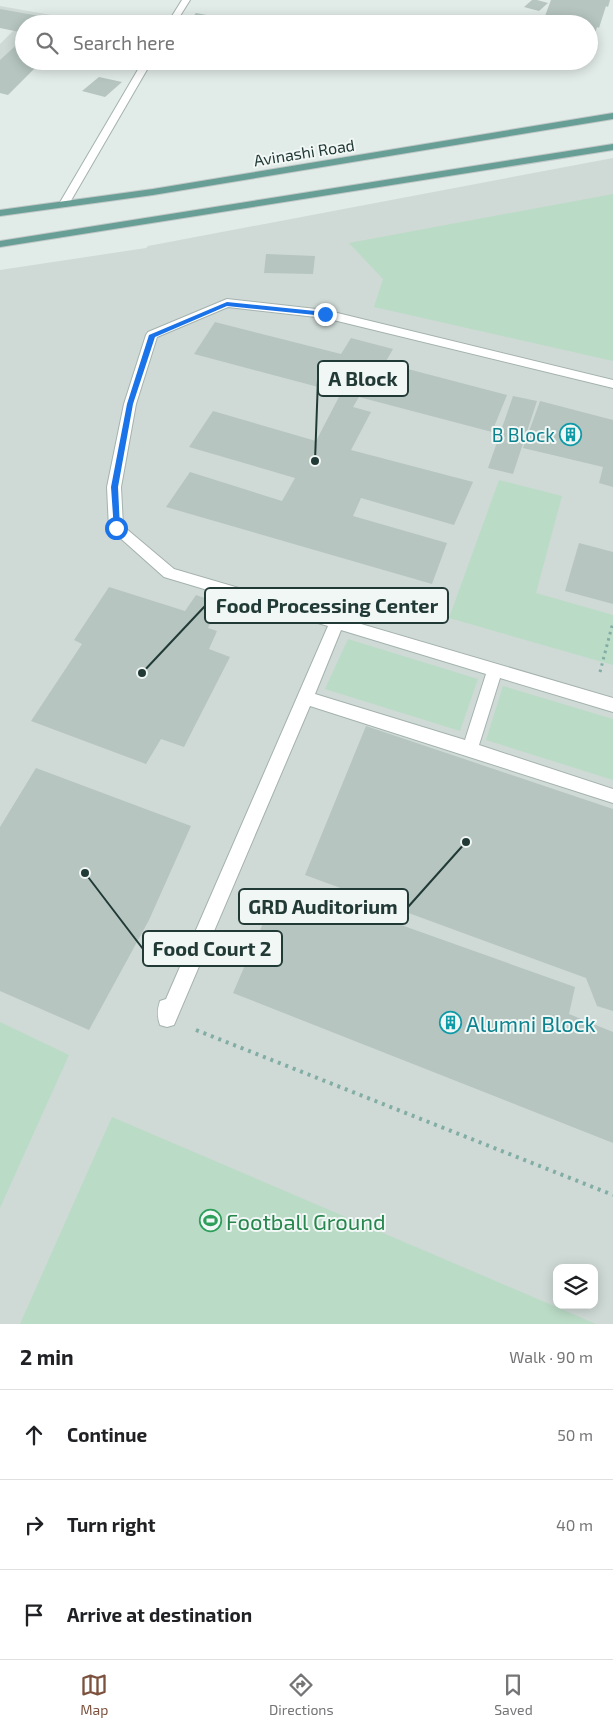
<!DOCTYPE html>
<html lang="en">
<head>
<meta charset="utf-8">
<style>
  body { margin:0; font-family:"Exo 2",sans-serif; background:#f6f6f6; color:#202124 }
  .controls { position:absolute; right:15px; bottom:15px; display:grid; overflow:hidden; border-radius:10px; box-shadow:0 2px 12px #0003 }
  .controls button { width:45px; height:45px; display:grid; place-items:center; padding:0; border:0; border-bottom:1px solid #e0e0e0; background:#fff; color:#202124; font:25px sans-serif }
  .stop { position:absolute; width:15px; height:15px; margin:-11px; border:4px solid #1a73e8; border-radius:50%; background:#fff }
  .stop.end { background:#1a73e8; border-color:#fff; box-shadow:0 1px 5px #0008 }
  .list { margin:0; padding:0; list-style:none }
  h2 { display:flex; justify-content:space-between; align-items:center; height:65px; margin:0; padding:0 20px; font-size:21px }
  h2 small { font-size:16px; font-weight:400; color:#757577 }
  .list li { display:grid; grid-template-columns:32px 1fr auto; gap:15px; align-items:center; box-sizing:border-box; height:90px; padding:0 20px; border-top:1px solid #e0e0e0 }
  .list b { display:block; font-size:19px; white-space:nowrap }
  .list em { font-size:16px; font-style:normal; color:#757577 }
  .icon { flex:none; width:28px; height:28px; fill:none; stroke:currentColor; stroke-width:2; stroke-linecap:round; stroke-linejoin:round }
  .map { position:relative; flex:none; width:613px; height:1324px; overflow:hidden }
  .search { position:absolute; background:#fff; box-shadow:0 2px 12px #0003; left:15px; right:15px; top:15px; height:55px; display:flex; align-items:center; gap:12px; box-sizing:border-box; padding:0 18px; border-radius:28px; color:#757577; font-size:19px }
  .sheet { height:335px; background:#fff }
  nav { display:flex; justify-content:space-around; align-items:center; box-sizing:border-box; height:70px; border-top:1px solid #e0e0e0; background:#fff; font-size:14px; color:#757577 }
  nav a { display:grid; justify-items:center; gap:2px }
  nav .on { color:#7c523e }
  .map>svg:first-child { display:block }
</style>
</head>
<body>
<div class="map">
<svg width="613" height="1324" viewBox="0 0 613 1324">
  <rect width="100%" height="100%" fill="#e1ebe7"/>
  <path fill="#cfdad6" fill-rule="evenodd" d="M0 6 68 18 62 24H24V61L0 85V44L15 29 0 26Z
    M613 158V1324H0V270L146 248 148 246ZM557 1268H594V1305H557Z"/>
  <path fill="#badbc6" d="M613 194V361L374 307 383 279 349 243Z
    M499 480 562 496 536 593 613 615V665L449 618Z
    M348 639 478 679 460 731 325 689Z
    M503 686 613 719V780L486 740Z
    M0 1022 69 1055 0 1208Z
    M112 1117 596 1324H20Z"/>
  <path fill="#b6c5c0" d="M532 0H537L548 3 539 11 524 7Z
    M551 0H610L608 7 606 6 599 28 597 27 590 51 589 24H542Z
    M0 9 45 17 37 24H24V33L0 28Z
    M196 13 250 23V24H186Z
    M48 15 82 21 80 24H39Z
    M24 38V61H42L8 95 0 93V60Z
    M99 77 122 82 105 97 82 91Z
    M266 254 315 256 313 274 264 273Z
    M215 322 341 354 351 338 393 349 385 363 507 395 492 432 359 397 353 407 371 412 351 450 473 482 454 525 361 498 353 516 447 543 432 584 166 507 190 472 282 501 295 478 189 447 213 411 316 441 341 393 194 354Z
    M513 396 537 401 513 474 488 468Z
    M540 401 613 420V487L599 483 603 467 523 448Z
    M579 543 613 552V604L565 591Z
    M109 587 185 611 196 595 217 602 208 620H212L208 628 217 631 209 649 230 657 184 747 161 739 146 764 31 721 82 644 74 640Z
    M366 726 613 809V1011L597 1006 586 978 305 875Z
    M36 768 191 826 149 920 89 1030 0 991V827Z
    M328 899 575 987 569 1014 613 1032V1143L233 993 273 900 320 917Z"/>
  <g fill="none" stroke-linecap="round" stroke-linejoin="round">
    <defs>
      <path id="service" d="M182 0H190L175 24H167Z
        M143 61H152L69 204 68 206H60L59 204Z"/>
      <path id="minor" d="M227 299 325 310 613 380V388L325 318 228 307 157 337 136 404 121 487 123 526 174 569 613 698V712L500 678 479 745 613 789V803L310 706 174 1025 167 1027 160 1025C157 1016 157 1010 160 1001L166 999 328 626 164 577 109 528 107 487 124 404 146 335 148 332ZM341 630 486 674 465 740 315 694Z"/>
      <path id="primary" d="M613 113V119L153 195 0 216V210L153 189Z
        M613 144V150L0 247V241Z"/>
    </defs>
    <use href="#service" stroke="#a4b2ae" stroke-width="2"/>
    <use href="#minor" stroke="#a4b2ae" stroke-width="2"/>
    <use href="#primary" stroke="#c1c8c7" stroke-width="2"/>
    <path stroke="#82ada4" stroke-width="3" stroke-dasharray="2.5 4" stroke-linecap="butt" d="M600 672 613 622"/>
    <path stroke="#82ada4" stroke-width="4" stroke-dasharray="3 5" stroke-linecap="butt" d="M196 1030 613 1195"/>
    <use href="#service" fill="#fff" fill-rule="evenodd"/>
    <use href="#minor" fill="#fff" fill-rule="evenodd"/>
    <use href="#primary" fill="#679e96" fill-rule="evenodd"/>
  </g>
  <path fill="#1a73e8" d="M227 302 325 312 328 314 325 316 227 306 155 337 133 404 118 487 120 528 116 531 114 530 111 487 127 404 149 335Z"/>
  <defs>
    <symbol id="building-ring" viewBox="-11 -11 22 22"><circle r="9.5" fill="#f1f7f5" stroke="#0f9aa8" stroke-width="1.5"/><path d="M-4-6H4V6H1V3H-1V6H-4ZM-2.5-4.3h1.7v1.8h-1.7ZM.8-4.3h1.7v1.8H.8ZM-2.5-1h1.7V.8h-1.7ZM.8-1h1.7V.8H.8Z" fill="#0f9aa8"/></symbol>
    <symbol id="stadium-ring" viewBox="-11 -11 22 22"><circle r="9.5" fill="#f1f7f5" stroke="#2e9e5b" stroke-width="1.5"/><path d="M0-5a6.5 5 0 1 0 0 10a6.5 5 0 1 0 0-10ZM-3.5-1.8h7v3.6h-7Z" fill="#2e9e5b"/></symbol>
  </defs>
  <g fill-rule="evenodd">
    <use href="#building-ring" x="558" y="422" width="25" height="25"/>
    <use href="#building-ring" x="438" y="1010" width="25" height="25"/>
    <use href="#stadium-ring" x="198" y="1208" width="25" height="25"/>
  </g>
  <g text-anchor="middle" dominant-baseline="central" stroke-width="4" stroke-linejoin="round" paint-order="stroke">
    <g font-size="16" fill="#223a36" stroke="#f1f7f5">
      <text transform="translate(304 152) rotate(-9)">Avinashi Road</text>
    </g>
    <g font-size="19" fill="#0d838f" stroke="#f1f7f5" text-anchor="end">
      <text x="555" y="434">B Block</text>
    </g>
    <g font-size="22" fill="#0d838f" stroke="#f1f7f5" text-anchor="start">
      <text x="466" y="1023">Alumni Block</text>
    </g>
    <g font-size="22" fill="#27864d" stroke="#f1f7f5" text-anchor="start">
      <text x="226" y="1221">Football Ground</text>
    </g>
  </g>
  <path fill="none" stroke="#223a36" stroke-width="2" d="M315 461L318 379M142 673L205 606M466 842L408 907M85 873L143 949"/>
  <g fill="#223a36" stroke="#f1f7f5" stroke-width="2">
    <circle cx="315" cy="461" r="5"/>
    <circle cx="142" cy="673" r="5"/>
    <circle cx="466" cy="842" r="5"/>
    <circle cx="85" cy="873" r="5"/>
  </g>
  <g fill="#f1f7f5" stroke="#223a36" stroke-width="2">
    <rect x="318" y="361" width="90" height="35" rx="5"/>
    <rect x="205" y="588" width="243" height="35" rx="5"/>
    <rect x="239" y="889" width="169" height="35" rx="5"/>
    <rect x="143" y="931" width="139" height="35" rx="5"/>
  </g>
  <g font-size="20" text-anchor="middle" font-weight="bold" fill="#223a36">
    <text x="363" y="386">A Block</text>
    <text x="327" y="613">Food Processing Center</text>
    <text x="323" y="914">GRD Auditorium</text>
    <text x="212" y="956">Food Court 2</text>
  </g>
</svg>
<div class="controls">
<button><svg class="icon" aria-label="layers" viewBox="0 0 24 24"><path d="M12 4l9 5-9 5-9-5zM3 14l9 5 9-5"/></svg></button>
</div>
<div class="stop" style="left:116px;top:528px"></div>
<div class="stop end" style="left:325px;top:314px"></div>
<div class="search"><svg class="icon" aria-label="search" viewBox="0 0 24 24"><circle cx="10" cy="10" r="6"/><path d="M15 15l6 6"/></svg>Search here</div>
</div>
<section class="sheet">
<h2>2 min<small>Walk · 90 m</small></h2>
<ul class="list">
<li><svg class="icon" aria-label="ahead" viewBox="0 0 24 24"><path d="M12 20V5M6 11l6-6 6 6"/></svg><div><b>Continue</b></div><em>50 m</em></li>
<li><svg class="icon" aria-label="right" viewBox="0 0 24 24"><path d="M7 20v-9h11M14 6l5 5-5 5"/></svg><div><b>Turn right</b></div><em>40 m</em></li>
<li><svg class="icon" aria-label="arrive" viewBox="0 0 24 24"><path d="M6 21V4h12l-3 4 3 4H6"/></svg><div><b>Arrive at destination</b></div></li>
</ul>
</section>
<nav>
<a class="on"><svg class="icon" aria-label="map" viewBox="0 0 24 24"><path d="M3 6l6-2 6 2 6-2v14l-6 2-6-2-6 2zM9 4v14M15 6v14"/></svg>Map</a>
<a><svg class="icon" aria-label="directions" viewBox="0 0 24 24"><path d="M12 3l9 9-9 9-9-9zM9 14v-3h6M13 9l2 2-2 2"/></svg>Directions</a>
<a><svg class="icon" aria-label="saved" viewBox="0 0 24 24"><path d="M7 4h10v16l-5-4-5 4z"/></svg>Saved</a>
</nav>
</body>
</html>
